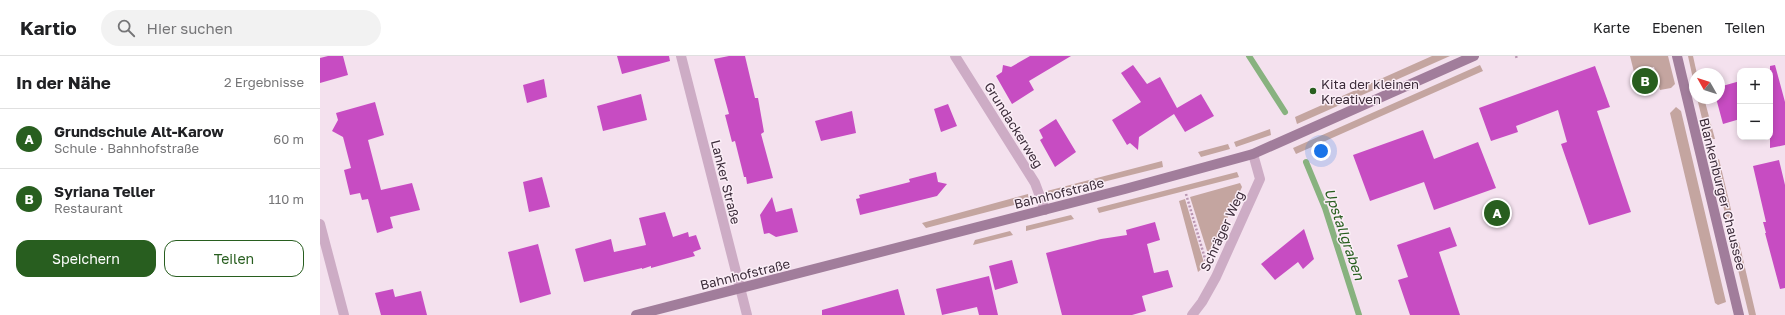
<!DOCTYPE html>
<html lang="de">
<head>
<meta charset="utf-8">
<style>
  body { margin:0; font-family:"Golos Text",sans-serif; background:#f2f2f2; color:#202124 }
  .controls { position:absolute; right:12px; top:12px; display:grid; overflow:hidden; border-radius:8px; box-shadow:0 2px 6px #0003 }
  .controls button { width:36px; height:36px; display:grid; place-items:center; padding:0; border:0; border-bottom:1px solid #e0e0e0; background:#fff; color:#202124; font:20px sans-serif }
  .compass { position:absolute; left:1369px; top:12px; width:36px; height:36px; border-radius:50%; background:#fff; box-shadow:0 2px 6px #0003; rotate:309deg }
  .you { position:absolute; left:1001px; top:95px; width:14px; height:14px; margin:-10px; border:3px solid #fff; border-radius:50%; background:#1a73e8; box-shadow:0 0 0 6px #1a73e833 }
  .badge { display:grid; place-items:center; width:26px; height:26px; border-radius:50%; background:#285e1f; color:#fff; font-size:13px; font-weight:700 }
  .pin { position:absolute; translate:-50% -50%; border:2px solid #fff; box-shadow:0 1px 4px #0006 }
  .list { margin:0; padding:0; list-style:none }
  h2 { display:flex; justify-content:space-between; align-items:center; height:52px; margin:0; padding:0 16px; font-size:17px }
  h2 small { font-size:13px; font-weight:400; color:#757577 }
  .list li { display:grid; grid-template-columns:26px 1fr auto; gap:12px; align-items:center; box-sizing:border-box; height:60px; padding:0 16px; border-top:1px solid #e0e0e0 }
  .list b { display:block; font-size:15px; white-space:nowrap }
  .list p { margin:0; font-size:13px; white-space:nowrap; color:#757577 }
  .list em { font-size:13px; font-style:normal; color:#757577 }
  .actions { display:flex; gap:8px; padding:12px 16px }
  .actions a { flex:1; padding:9px 0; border:1px solid #285e1f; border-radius:12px; text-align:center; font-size:14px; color:#285e1f }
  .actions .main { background:#285e1f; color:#fff }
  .icon { flex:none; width:22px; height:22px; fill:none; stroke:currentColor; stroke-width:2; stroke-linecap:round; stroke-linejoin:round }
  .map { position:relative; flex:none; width:1465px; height:259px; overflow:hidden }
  header { display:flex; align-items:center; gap:24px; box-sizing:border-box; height:56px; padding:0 20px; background:#fff; border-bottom:1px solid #e0e0e0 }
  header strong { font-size:19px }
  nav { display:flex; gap:22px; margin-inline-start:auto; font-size:14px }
  .search { width:280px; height:36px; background:#f2f2f2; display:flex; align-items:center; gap:10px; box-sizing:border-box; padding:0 14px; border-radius:22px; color:#757577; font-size:15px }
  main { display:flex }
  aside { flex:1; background:#fff }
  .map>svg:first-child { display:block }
</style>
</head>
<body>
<header>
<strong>Kartio</strong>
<div class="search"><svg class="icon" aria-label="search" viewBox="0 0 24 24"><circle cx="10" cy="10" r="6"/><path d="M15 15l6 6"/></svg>Hier suchen</div>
<nav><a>Karte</a><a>Ebenen</a><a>Teilen</a></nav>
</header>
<main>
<aside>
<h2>In der Nähe<small>2 Ergebnisse</small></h2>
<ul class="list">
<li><span class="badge">A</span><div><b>Grundschule Alt-Karow</b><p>Schule · Bahnhofstraße</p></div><em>60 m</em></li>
<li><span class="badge">B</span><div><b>Syriana Teller</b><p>Restaurant</p></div><em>110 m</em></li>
</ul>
<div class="actions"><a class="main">Speichern</a><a>Teilen</a></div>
</aside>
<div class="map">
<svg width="1465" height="259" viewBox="0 0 1465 259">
  <rect width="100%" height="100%" fill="#f4e1ee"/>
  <path fill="#c4a5a0" d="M1112 0H1130L977 68 975 61Z
    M1310 0H1348L1355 28 1351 32 1340 34 1334 11 1314 16Z
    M1368 0H1373L1377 18H1375V22L1373 23Z
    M1160 9 1163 15 976 98 973 92Z
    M1377 42H1384L1395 83H1387Z
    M1356 51 1361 55 1406 246 1398 249 1395 247 1350 57Z
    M950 73 951 79 916 91 914 86Z
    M908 88 910 93 881 101 878 96Z
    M1399 103 1413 162H1406L1393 106Z
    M842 105 843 111 731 139 727 135Z
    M917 116 919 121 779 157 777 152Z
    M920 127 922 131 889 201 870 141Z
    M708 138 709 145 606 172 602 167Z
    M865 143 885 210 878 216 859 145Z
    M751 159 754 163 706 175V170Z
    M690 175 693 179 653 189 655 184Z
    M1419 186 1436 259H1429L1412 189Z"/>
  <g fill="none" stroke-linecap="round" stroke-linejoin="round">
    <path stroke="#88b27f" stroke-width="6" d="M929 0 965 56
      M986 106 1005 152 1039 259"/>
  </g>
  <path fill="#c74cc2" d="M8 0H23L28 19 0 27V2Z
    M297 0H349L350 5 302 18Z
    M409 0H425L435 42H438L444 76 441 78 453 122 427 128 426 121H424L415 85 412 86 405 59 409 58 394 3Z
    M710 0H751L709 25 714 34 692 48 676 20 682 16 683 9 691 11Z
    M813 9 827 28 840 21 857 52 881 38 894 60 865 76 854 58 819 81 818 94 810 87 807 89 792 64 821 46 801 17Z
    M1455 9 1465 46V89L1450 92V10Z
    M1275 10 1290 51 1277 55 1311 156 1269 169 1241 88 1247 86 1238 54 1196 70 1198 76 1171 85 1159 52Z
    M1331 13 1336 33 1320 37 1314 18Z
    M224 23 227 41 207 47 203 29Z
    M1420 25V63L1403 68 1396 42H1399V31Z
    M321 38 327 64 283 75 277 50Z
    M55 46 64 79 48 84 61 134 92 127 100 154 70 161 73 172 57 177 48 143 42 144 40 137 30 139 24 114 31 112 23 81 12 75 18 64 16 57Z
    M628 48 637 70 621 76 614 53Z
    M532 55 536 77 501 85 495 65Z
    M736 63 756 96 735 111 720 84 723 82 719 74Z
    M1103 74 1114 103 1158 86 1176 132 1114 154 1104 126 1050 145 1033 99Z
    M1459 104 1465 129V232L1460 233 1445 177H1446L1443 166H1446L1433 110Z
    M616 116 618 126 627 128 617 140 540 159 536 143 540 142 539 139 590 126 589 123Z
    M222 121 230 151 209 156 203 126Z
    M452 141 456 156 472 152 478 176 456 181 449 177 444 178 440 159Z
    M345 156 353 181 368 176 369 181 376 179 381 193 373 196 375 200 331 212V210L322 213V212L264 226 255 193 291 183 294 196 326 189 319 162Z
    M835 166 840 184 827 188 834 217 848 214 853 231 822 240 826 255 812 259H742L726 197 781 183 807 179 806 174Z
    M1130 171 1137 190 1119 196 1140 259H1090L1078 224 1088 221 1077 189Z
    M984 173 994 203 983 213 978 206 955 224 941 208Z
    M218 188 231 238 200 247 188 196Z
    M692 204 698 227 675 234 669 210Z
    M669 220 678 259H659L657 251 622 259 616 233Z
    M73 233 75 241 101 235 107 259H61L55 237Z
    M578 233 585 259H502V254Z"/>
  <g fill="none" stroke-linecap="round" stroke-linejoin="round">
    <path stroke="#b996b1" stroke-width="2.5" stroke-dasharray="2 2" stroke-linecap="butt" d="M1196 0 1197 3
      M866 138 886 206"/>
    <path stroke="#cdacc5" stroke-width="10" d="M361 0 427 259
      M635 0 715 127 725 154
      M0 168 24 259
      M872 259 882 246 896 221 940 123 933 98"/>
    <path stroke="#a17d9b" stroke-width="10" d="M1357 0 1419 259
      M316 259 805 133 933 98 1154 0"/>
  </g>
  <circle fill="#285e1f" stroke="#fbeef7" stroke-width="1.5" cx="993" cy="35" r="4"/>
  <g text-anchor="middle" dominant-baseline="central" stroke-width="3" stroke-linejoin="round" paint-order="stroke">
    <g font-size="13" fill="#3b2b39" stroke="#fbeef7" text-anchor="start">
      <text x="1001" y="28">Kita der kleinen<tspan x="1001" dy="15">Kreativen</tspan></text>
    </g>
    <g font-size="13" fill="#3b2b39" stroke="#fbeef7">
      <text transform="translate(694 69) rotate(58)">Grundackerweg</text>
      <text transform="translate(406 126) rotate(76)">Lanker Straße</text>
      <text transform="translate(739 137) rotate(-14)">Bahnhofstraße</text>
      <text transform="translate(1403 138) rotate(76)">Blankenburger Chaussee</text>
      <text transform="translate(902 175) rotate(-65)">Schräger Weg</text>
      <text transform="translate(425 218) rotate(-14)">Bahnhofstraße</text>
    </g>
    <g font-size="14" font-style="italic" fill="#285e1f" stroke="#fbeef7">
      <text transform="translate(1025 178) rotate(71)">Upstallgraben</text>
    </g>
  </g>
</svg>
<div class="controls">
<button>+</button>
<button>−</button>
</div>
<svg class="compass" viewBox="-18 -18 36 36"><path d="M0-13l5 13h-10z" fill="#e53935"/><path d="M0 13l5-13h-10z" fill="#757577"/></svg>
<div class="you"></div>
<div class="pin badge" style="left:1177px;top:157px">A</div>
<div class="pin badge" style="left:1325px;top:25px">B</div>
</div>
</main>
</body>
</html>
